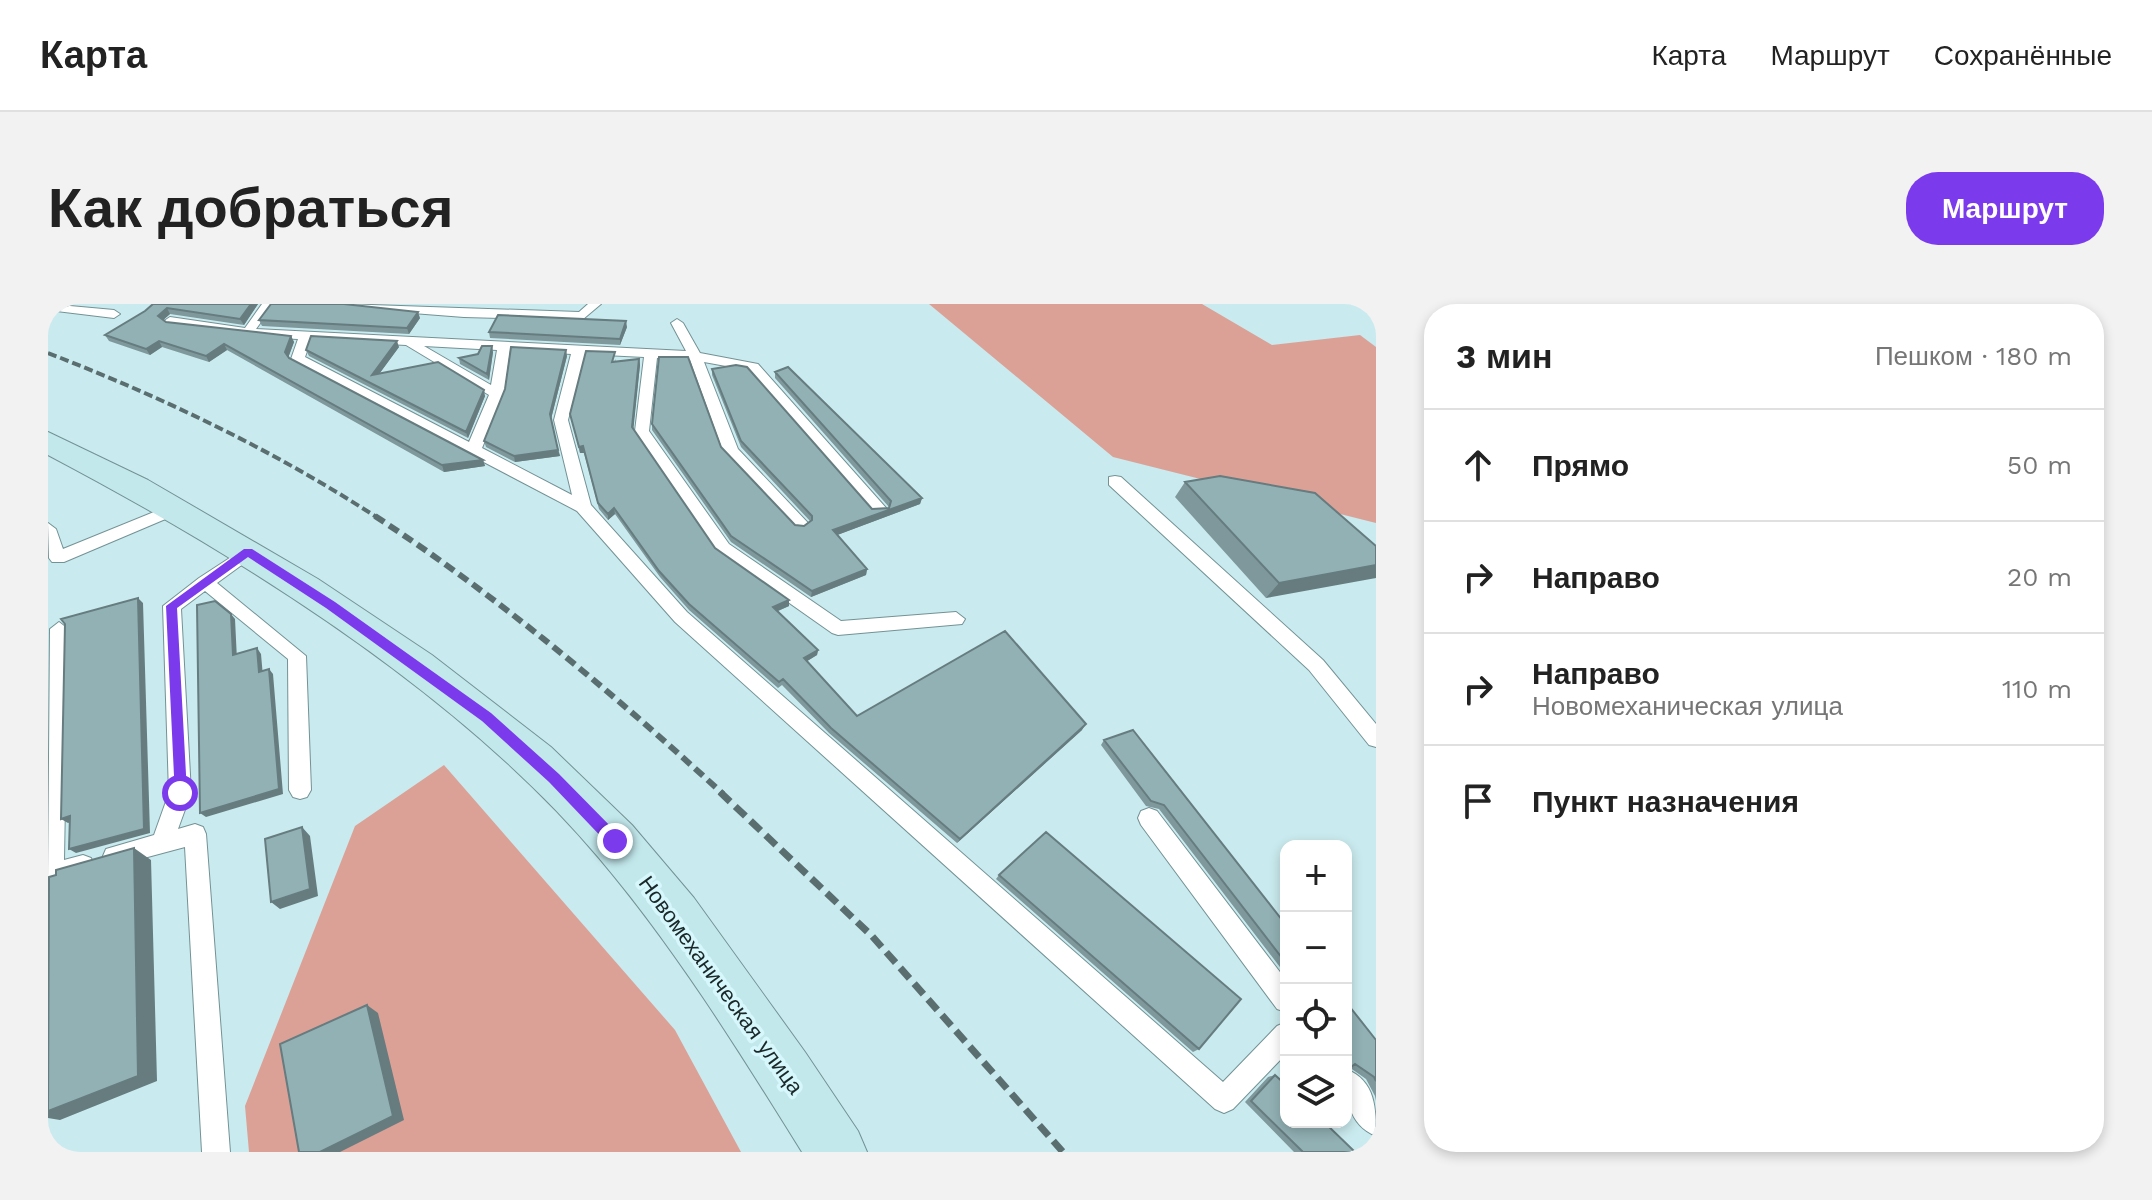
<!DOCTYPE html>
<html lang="ru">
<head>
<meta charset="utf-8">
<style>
  body { margin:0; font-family:"Work Sans",sans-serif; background:#f2f2f2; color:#222 }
  .controls { position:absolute; right:24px; bottom:24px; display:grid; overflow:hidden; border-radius:16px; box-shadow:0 4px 12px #0003 }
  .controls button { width:72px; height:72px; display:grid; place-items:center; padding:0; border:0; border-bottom:2px solid #e0e0e0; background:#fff; color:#222; font:40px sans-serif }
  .stop { position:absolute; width:24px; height:24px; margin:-18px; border:6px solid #7c3aed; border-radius:50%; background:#fff }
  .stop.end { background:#7c3aed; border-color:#fff; box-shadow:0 2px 8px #0008 }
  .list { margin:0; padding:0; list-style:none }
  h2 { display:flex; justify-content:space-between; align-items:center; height:104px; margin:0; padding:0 32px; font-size:34px }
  h2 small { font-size:26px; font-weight:400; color:#767676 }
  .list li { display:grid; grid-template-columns:52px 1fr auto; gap:24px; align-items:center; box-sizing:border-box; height:112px; padding:0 32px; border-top:2px solid #e0e0e0 }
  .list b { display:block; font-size:30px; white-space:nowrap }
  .list p { margin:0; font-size:26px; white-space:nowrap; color:#767676 }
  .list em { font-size:26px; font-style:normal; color:#767676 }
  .icon { flex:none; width:44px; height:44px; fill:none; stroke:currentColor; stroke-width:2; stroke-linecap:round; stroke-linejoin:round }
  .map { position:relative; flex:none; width:1328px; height:848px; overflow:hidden; border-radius:32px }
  header { display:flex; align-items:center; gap:48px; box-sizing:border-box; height:112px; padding:0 40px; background:#fff; border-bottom:2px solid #e0e0e0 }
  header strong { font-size:38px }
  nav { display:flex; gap:44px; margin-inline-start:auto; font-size:28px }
  .intro { display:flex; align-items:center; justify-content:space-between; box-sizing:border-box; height:192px; padding:0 48px }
  h1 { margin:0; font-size:56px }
  .button { padding:20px 36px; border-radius:32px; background:#7c3aed; color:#fff; font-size:28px; font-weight:700 }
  main { display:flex; gap:48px; padding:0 48px }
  aside { flex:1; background:#fff; border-radius:32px; box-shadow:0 4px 12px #0003 }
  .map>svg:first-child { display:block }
</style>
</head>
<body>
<header>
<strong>Карта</strong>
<nav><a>Карта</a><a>Маршрут</a><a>Сохранённые</a></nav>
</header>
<div class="intro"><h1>Как добраться</h1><a class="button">Маршрут</a></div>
<main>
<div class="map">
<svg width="1328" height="848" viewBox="0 0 1328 848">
  <rect width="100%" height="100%" fill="#c9eaee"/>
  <path fill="#dca196" d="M881 0H1154L1224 41 1312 31 1328 43V219L1065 153Z
    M396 461 627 726 693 848H201L197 802 307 522Z"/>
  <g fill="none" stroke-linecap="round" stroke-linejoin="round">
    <defs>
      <path id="service" d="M0 0 66 6 72 10 66 14 0 6Z
        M214 0H226L208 25 638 47 623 19 629 15 635 19 652 49 710 60 839 205 837 209H825L700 66 656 58 690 145 761 220 753 226 747 224 675 147 642 56 609 54 601 127 681 240 793 317 908 308 917 315 914 320 790 331 784 329 669 248 587 127 596 53 537 50 520 116 543 201 639 308 1175 778 1229 722 1238 718V750L1185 805 1176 809 1167 805 627 318 529 207 245 58 243 55 250 35 204 33 122 21 116 17 122 13 197 24ZM263 36 358 41 441 91 421 138 257 53ZM376 42 449 46 443 81ZM462 46 523 50 506 116 524 191 434 144 456 90Z
        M294 0 531 8 540 0H553L534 16 416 13 300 4Z
        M1321 0H1328V5Z
        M1067 172 1073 173 1275 356 1328 420V443L1321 441 1261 366 1061 181V173Z
        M128 199 136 204 134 208 16 258H4L1 254 0 219 8 225 15 245Z
        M200 242 208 248 206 252 169 279 258 352 263 486 259 493 252 495 245 493 241 486 240 355 157 287 133 305 143 489 130 525 147 520 155 523 158 530 182 848H154L137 543 66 562 58 559 55 552 58 545 106 531 121 489 115 302 151 274Z
        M11 318 20 325 16 556 35 551 43 554 46 561 43 568 0 581 2 325Z
        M1101 504 1109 507 1238 676V708L1229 705 1093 521 1090 514 1093 507Z
        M1298 765C1328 777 1328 805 1328 832 1299 820 1298 792 1298 765Z"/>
      <path id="secondary" d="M0 128 100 176 270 275 384 351 503 443 584 521 646 594 757 748 810 827 819 848H754C691 747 628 645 551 554 412 389 190 251 0 151Z"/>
    </defs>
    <use href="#service" stroke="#739295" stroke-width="2"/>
    <use href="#secondary" stroke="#739295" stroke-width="2"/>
    <use href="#service" fill="#fff" fill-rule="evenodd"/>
    <use href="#secondary" fill="#c2e8ec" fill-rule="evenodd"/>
    <path stroke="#5a6e70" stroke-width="4" stroke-dasharray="9 4" stroke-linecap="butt" d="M0 49C116 94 225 146 330 214"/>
    <path stroke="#5a6e70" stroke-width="6" stroke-dasharray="11 6" stroke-linecap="butt" d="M327 212C452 294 565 389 675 490"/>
    <path stroke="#5a6e70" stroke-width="7" stroke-dasharray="14 7" stroke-linecap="butt" d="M672 488 824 632 1015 848"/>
  </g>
  <path fill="#7e989c" d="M105 0H210L196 21 122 10 115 16 118 18 243 32 246 38 240 54 435 156 437 162 396 168 179 46 161 58 114 43 102 51 61 37 57 31 97 7Z
    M297 1 372 14 361 30 214 22 211 16Z
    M579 23 572 41 442 34 441 28Z
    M351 43 331 70 437 92 420 134 261 52 258 46Z
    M445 48 441 76 412 60 411 54Z
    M519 52 503 115 512 152 467 158 438 143 436 137 457 85Z
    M568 55 567 58 591 55 592 61 585 124 667 244 741 302 730 307 770 346 769 351 759 357 809 412 1034 426 909 539 781 429 734 381 730 384 641 306 612 273 567 210 560 216 551 205 536 149H532L522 110Z
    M664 65 824 205 841 204V203L727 74V68L874 194 872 200 789 231 819 265 818 271 763 293 683 238 604 126V120L673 143 747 221 756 222 762 217 693 143 664 71Z
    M1137 178 1328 242 1218 294 1127 193Z
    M1056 436 1238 621V671L1111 505 1098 502 1053 441Z
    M951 571 1151 745 1145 748 948 575Z
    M1298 698 1328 736V797L1327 792 1318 775 1301 763 1298 764Z
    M1227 771 1307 848H1246L1197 798 1220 773Z"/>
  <path fill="#667c7f" d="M203 0H210L196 21 192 15Z
    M119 4 122 10 113 18 110 12Z
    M370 8 372 14 361 30 359 24Z
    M578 17 579 23 572 41V35Z
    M243 32 246 38 240 54 237 48Z
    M111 37 114 43 102 51 98 45Z
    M349 37 351 43 326 77 324 71Z
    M176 40 179 46 161 58 158 52Z
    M444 42 445 48 441 76 439 70Z
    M518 46 519 52 503 115 502 110Z
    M591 55 592 61 585 129 584 123Z
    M436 86 437 92 420 134 418 128Z
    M535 142 536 149H532L531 143Z
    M510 146 512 152 467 158 466 152Z
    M435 156 437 162 396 168 394 161Z
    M874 194 872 200 784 233 785 226Z
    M566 204 567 210 560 216V210Z
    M1328 261V274L1218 294 1231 279Z
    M819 265 818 271 763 293 764 287Z
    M90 294 95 299 102 529 28 549 21 545Z
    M741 296V302L725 309V303Z
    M183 310 187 315 189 356 185 351Z
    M209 344 213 350 215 373 211 368Z
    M770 346 769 351 756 359V354Z
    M221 365 225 370 235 490 158 513 152 509Z
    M1038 420 1034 426 909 539 912 535Z
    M22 512 29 516 20 519 13 515Z
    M254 523 262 532 270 592 232 605 223 598Z
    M86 544 103 556 109 777 12 816 0 814V807Z
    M319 701 330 709 356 816 292 848H272Z"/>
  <path fill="#92b1b5" stroke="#667c7f" stroke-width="2" d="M105 0H203L192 15 119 4 110 12 118 18 243 32 237 48 241 54 435 156 394 161 176 40 158 52 111 37 98 45 57 31 97 7Z
    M223 0H296L370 8 359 24 211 16Z
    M450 11 578 17 572 35 441 28Z
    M263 32 349 37 324 71 390 58 436 86 418 128 258 46Z
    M434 42H444L439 70 411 54 430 50Z
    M463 43 518 46 502 110 510 146 466 152 436 137 457 85Z
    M538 47 567 48 564 58 591 55 584 123 667 244 741 296 725 303 770 346 756 354 809 412 957 327 1038 420 912 535 783 424 735 375 731 378 641 300 611 267 566 204 560 210 550 199 535 142 531 143 522 110Z
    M611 53H640L673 143 747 221 756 222 764 216V212L693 137 664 65 688 61 699 63 824 205 841 204 843 197 727 68 740 63 874 194 785 226 819 265 764 287 683 232 604 120Z
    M1172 172 1267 189 1328 242V261L1231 279 1137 178Z
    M90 294 96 525 21 545 22 512 13 515 17 320 13 315Z
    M167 297 183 310 185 351 209 344 211 368 221 365 231 485 152 509 149 301Z
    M1085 426 1238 621V659L1116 501 1103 497 1056 436Z
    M254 523 262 585 223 598 217 535Z
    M998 528 1193 695 1151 745 951 571Z
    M86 544 90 772 0 807 1 573 8 571V566Z
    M1298 698 1328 736V777L1326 773 1307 760 1303 763 1298 756Z
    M319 701 345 812 272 848H251L232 740Z
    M1227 771 1238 781V818H1276L1307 848H1255L1203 797Z"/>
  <path fill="#7c3aed" d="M196 245H204L287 298 443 409 511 470 572 532V542H562L501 478 434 417 278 304 200 253 129 304 139 489 137 493H127L118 302Z"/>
  <g text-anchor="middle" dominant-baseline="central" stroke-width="7" stroke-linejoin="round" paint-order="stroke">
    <g font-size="22" fill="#1b2829" stroke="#d6f7fb">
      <text transform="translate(673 681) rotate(54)">Новомеханическая улица</text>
    </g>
  </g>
</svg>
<div class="controls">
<button>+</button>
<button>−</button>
<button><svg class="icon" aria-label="locate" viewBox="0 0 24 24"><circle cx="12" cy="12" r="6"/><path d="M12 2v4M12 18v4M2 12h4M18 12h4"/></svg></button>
<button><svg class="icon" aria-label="layers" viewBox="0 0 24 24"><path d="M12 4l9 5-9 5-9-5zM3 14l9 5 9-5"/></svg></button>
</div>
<div class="stop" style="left:132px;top:489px"></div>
<div class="stop end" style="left:567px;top:537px"></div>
</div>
<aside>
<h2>3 мин<small>Пешком · 180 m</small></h2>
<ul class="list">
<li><svg class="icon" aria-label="ahead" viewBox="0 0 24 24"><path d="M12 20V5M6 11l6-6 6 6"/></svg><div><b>Прямо</b></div><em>50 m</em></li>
<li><svg class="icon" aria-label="right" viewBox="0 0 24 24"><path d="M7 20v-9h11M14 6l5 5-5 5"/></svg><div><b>Направо</b></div><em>20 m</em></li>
<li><svg class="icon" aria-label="right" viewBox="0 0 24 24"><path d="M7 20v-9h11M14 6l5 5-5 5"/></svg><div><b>Направо</b><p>Новомеханическая улица</p></div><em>110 m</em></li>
<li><svg class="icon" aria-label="arrive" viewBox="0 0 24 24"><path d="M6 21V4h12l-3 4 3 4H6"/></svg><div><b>Пункт назначения</b></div></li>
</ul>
</aside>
</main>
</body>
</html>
